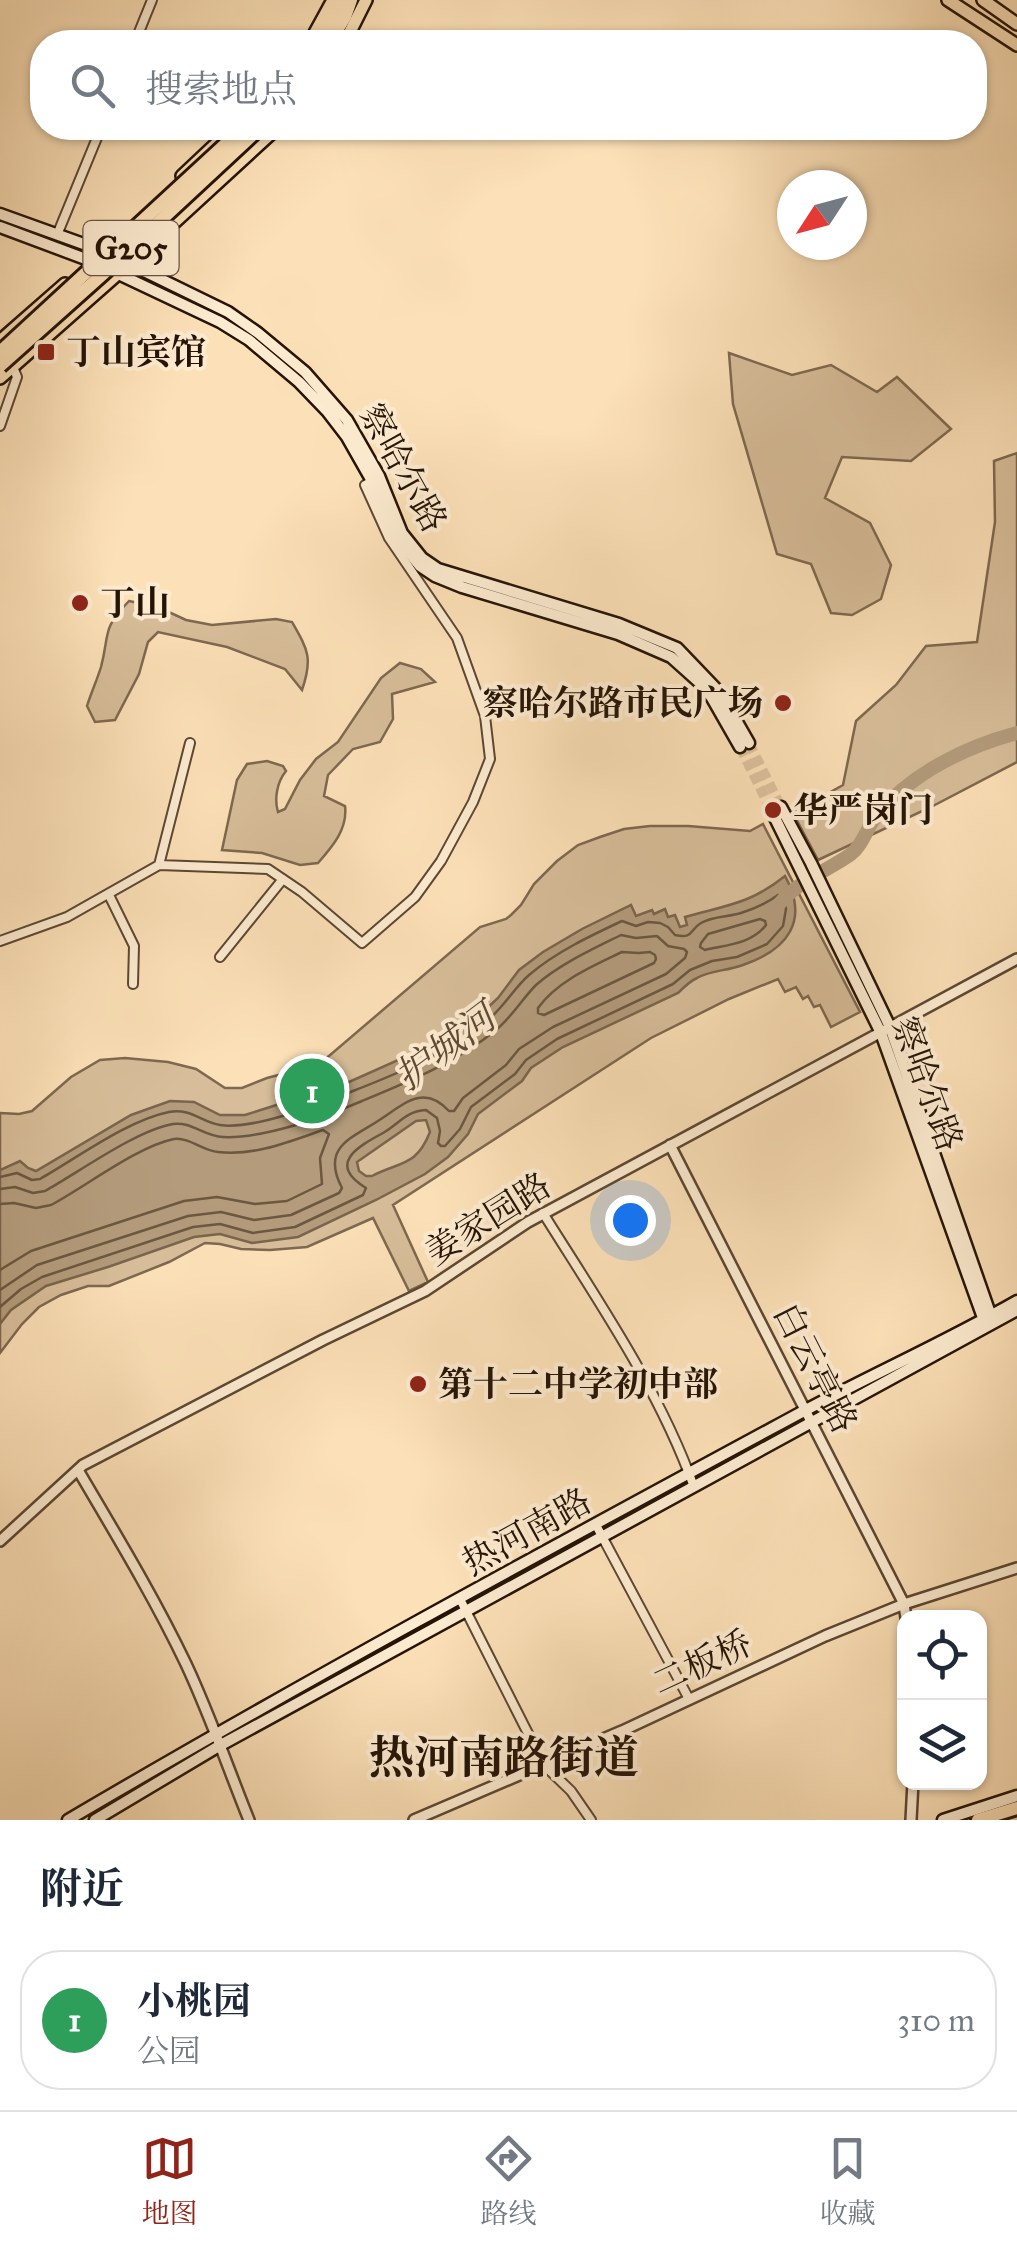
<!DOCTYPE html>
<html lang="zh">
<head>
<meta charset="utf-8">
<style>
  body { margin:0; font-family:"IM FELL Great Primer","Noto Serif SC",serif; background:#f6f6f7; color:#1f2937 }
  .controls { position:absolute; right:30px; bottom:30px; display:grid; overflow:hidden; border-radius:20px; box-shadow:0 2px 8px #0004 }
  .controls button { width:90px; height:90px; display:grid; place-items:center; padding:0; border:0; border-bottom:2px solid #e0e1e3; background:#fff; color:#1f2937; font:50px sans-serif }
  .compass { position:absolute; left:777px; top:170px; width:90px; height:90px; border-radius:50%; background:#fff; box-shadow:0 2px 8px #0004; rotate:234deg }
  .you { position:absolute; left:630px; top:1220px; width:35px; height:35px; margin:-25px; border:8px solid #fff; border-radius:50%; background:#1a73e8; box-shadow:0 0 0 15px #1a73e833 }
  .badge { display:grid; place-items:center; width:65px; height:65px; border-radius:50%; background:#8f2418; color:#fff; font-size:32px; font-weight:700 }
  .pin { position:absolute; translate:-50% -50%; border:5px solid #fff; box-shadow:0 2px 10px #0006 }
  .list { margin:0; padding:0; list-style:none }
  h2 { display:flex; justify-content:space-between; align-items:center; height:130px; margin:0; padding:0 40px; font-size:42px }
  h2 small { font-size:32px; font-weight:400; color:#747a83 }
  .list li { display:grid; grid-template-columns:65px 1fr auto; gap:30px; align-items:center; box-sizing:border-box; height:140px; margin:0 20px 20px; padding:0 20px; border:2px solid #e0e1e3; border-radius:40px }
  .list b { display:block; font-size:38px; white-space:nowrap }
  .list p { margin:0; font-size:32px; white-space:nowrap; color:#747a83 }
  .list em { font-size:32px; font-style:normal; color:#747a83 }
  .icon { flex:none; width:55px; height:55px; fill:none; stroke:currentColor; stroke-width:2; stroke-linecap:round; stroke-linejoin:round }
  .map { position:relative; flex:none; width:1017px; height:1820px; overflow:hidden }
  .search { position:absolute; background:#fff; box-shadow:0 2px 8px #0004; left:30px; right:30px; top:30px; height:110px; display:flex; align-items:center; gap:25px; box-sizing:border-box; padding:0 35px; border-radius:40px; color:#747a83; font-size:38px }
  .sheet { height:290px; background:#fff }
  nav { display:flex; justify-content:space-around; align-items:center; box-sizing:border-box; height:140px; border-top:2px solid #e0e1e3; background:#fff; font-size:28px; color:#747a83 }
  nav a { display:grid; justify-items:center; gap:5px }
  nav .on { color:#8f2418 }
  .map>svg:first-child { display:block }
</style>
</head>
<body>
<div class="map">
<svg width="1017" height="1820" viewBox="0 0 1017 1820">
  <rect width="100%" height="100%" fill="#fce0b7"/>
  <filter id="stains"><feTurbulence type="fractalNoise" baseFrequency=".002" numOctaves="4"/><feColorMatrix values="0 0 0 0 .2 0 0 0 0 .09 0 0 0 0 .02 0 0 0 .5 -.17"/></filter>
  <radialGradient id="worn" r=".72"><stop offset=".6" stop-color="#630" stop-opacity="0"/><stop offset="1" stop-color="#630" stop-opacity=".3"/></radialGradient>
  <path fill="#d7bd99" stroke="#7e6850" stroke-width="2.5" d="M729 353 792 375 831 365 877 392 897 377 951 429 911 461 842 457 825 498 870 523 891 565 881 599 852 615 831 613 811 564 777 554 733 404Z
    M1017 453V762L931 807 818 860 793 813 843 785 856 721 896 685 926 646 977 642 995 522 994 461Z
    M129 601 158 607 186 620 212 625 276 619 292 622C308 650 313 658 302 690L285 669 227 647 158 632 148 642 139 674 115 720 95 722 87 706C91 693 97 680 101 667 110 633 101 630 129 601Z
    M400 663 421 669 435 682 392 694 393 719 380 742 353 749 328 775 324 796 345 806C348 829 332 847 318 863L300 865 262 853 222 850 237 780 247 764 267 761 283 766 286 771C277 782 274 799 278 812L285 809 300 780 316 759 338 742 381 678Z
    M763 824 860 1012 831 1027 820 1005 814 1007 808 996 803 999 796 987 785 992 778 979 729 999 651 1038 393 1205 428 1282 409 1291 373 1218 307 1247 270 1250 241 1249 220 1244 205 1243 169 1262 109 1286H88L61 1295 39 1307 22 1324 0 1353V1113L19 1114 32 1111 71 1077 100 1060 125 1058 168 1062 196 1069 225 1088H242L267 1078 313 1066 329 1056 480 927 506 919 511 915 521 905 534 884 557 861 578 845 600 837 624 829 650 826H688L750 831Z"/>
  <path fill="#b39b7b" stroke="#7a654c" stroke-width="2.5" fill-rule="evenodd" d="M785 876C810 921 787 950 743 965 727 971 711 970 697 978 690 981 684 987 678 993L563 1047 531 1068 522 1081 478 1114 468 1134 448 1157 425 1174 376 1200 298 1237 252 1243 220 1234 194 1237 108 1267 46 1286 11 1310 0 1324V1170L20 1161 28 1168 36 1171 131 1115 170 1101 194 1102 220 1115H245L349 1082 423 1049 464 1026 483 1012 498 998 519 970 543 952 582 929 631 905 636 916 652 910 654 914 665 909 668 917 675 915 680 927 687 925 685 917C727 905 750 904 785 876ZM426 1120 430 1132C416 1167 401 1161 372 1176H366L359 1171 357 1162 416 1121Z"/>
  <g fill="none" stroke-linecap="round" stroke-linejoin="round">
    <path stroke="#6c5840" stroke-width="2.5" d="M760 919 765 921 766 925C752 944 726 945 705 950L700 947 701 943 708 934Z
      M622 952 639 953 650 952 655 955 656 959 654 963 544 1015 538 1013V1008C557 981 593 966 622 952Z
      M0 1177 17 1173 32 1180 40 1179C77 1158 128 1120 169 1112 191 1108 201 1122 220 1125 254 1130 320 1104 353 1091 399 1073 450 1052 488 1020 504 1007 514 988 529 975 556 952 590 936 622 921L636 926 648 922 660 923 668 927 675 935C694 939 689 930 701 923 712 916 729 917 741 913 754 909 767 903 778 895L784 899 786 909 783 926 767 944 737 957 712 961 690 970 673 984 557 1039 526 1060 515 1074 471 1107 460 1129 445 1146H441L438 1143 440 1131 437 1118 426 1110C406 1111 399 1124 383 1133 357 1147 327 1164 366 1188L363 1195 295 1227 253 1233 220 1224 193 1227 42 1277 21 1289 0 1307
      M0 1189 15 1187 33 1193 45 1191C79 1172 137 1130 173 1124 191 1121 205 1137 223 1137 262 1139 325 1117 362 1101 408 1082 457 1062 496 1030 512 1017 522 999 536 985 560 964 593 949 621 935L636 938 657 936 668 946 684 949 687 952 685 958 666 974 553 1027 519 1049 506 1065 463 1098 454 1111H449C424 1084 405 1103 381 1119 353 1138 320 1146 342 1188L339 1193 291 1215 254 1220 221 1212 188 1216 37 1265 0 1290
      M0 1204 14 1203 36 1208 51 1205C85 1187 138 1146 174 1139 189 1137 203 1151 218 1152 255 1156 288 1142 323 1130L329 1134 320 1158 322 1184 287 1201 255 1204 217 1197 184 1201 31 1251 0 1270"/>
    <path stroke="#b39b7b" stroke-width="14" d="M780 903C800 880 827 871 851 854 863 845 867 827 877 815 912 773 965 747 1017 733"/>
    <path stroke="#dcc19c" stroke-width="10" stroke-dasharray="10 5" stroke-linecap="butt" d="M749 743 781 807
      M740 747 773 814"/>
    <defs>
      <path id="minor" d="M135 42 152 0
        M57 235 101 128
        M0 426 17 377 13 367
        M159 865 190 743
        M109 895 134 946 133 984
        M0 941 67 917 159 865 268 869 302 892 362 943 415 897 441 861 473 802 490 759 485 716 457 638 389 538 365 485 376 479
        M220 957 283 879
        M543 1213C598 1301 659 1389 694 1487
        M596 1525 689 1699
        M460 1599 544 1765 571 1791 591 1820"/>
      <path id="tertiary" d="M670 1145 904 1604 906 1618
        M78 1470C115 1533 154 1597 186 1664 210 1715 228 1768 249 1820
        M0 1541 83 1465 323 1340 425 1291 528 1222 1017 959
        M414 1820 622 1731 825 1636 904 1604 1017 1568
        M911 1820 913 1782"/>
      <path id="secondary" d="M0 214 103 251 228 312 258 333 305 372 347 420 379 476 402 533 422 558 438 569 619 624 677 648 721 694 749 743
        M0 227 91 261 220 322 249 340 299 382 327 411 347 437 372 481 396 537 420 566 435 576 462 587 618 634 671 657 700 683 712 698 740 747
        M781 807 811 863 890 1027 993 1322
        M773 814 881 1033 986 1326
        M68 1820C309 1678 556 1545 802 1412 873 1374 947 1341 1017 1301
        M95 1820 219 1746 1017 1310
        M943 1820 1017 1796"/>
      <path id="primary" d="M948 0 1017 45
        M983 0 1017 24
        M310 42 333 0
        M345 42 366 0
        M182 176 233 128
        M0 341 65 284
        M0 378 129 264 277 128"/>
      <path id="trunk" d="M317 42 336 12 340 0
        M330 42 345 17 351 0
        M978 1820 1017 1808"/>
    </defs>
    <use href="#minor" stroke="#5b4732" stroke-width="12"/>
    <use href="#tertiary" stroke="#5b4732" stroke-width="14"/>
    <use href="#secondary" stroke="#251406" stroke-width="15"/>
    <use href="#primary" stroke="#251406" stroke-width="16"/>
    <use href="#trunk" stroke="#251406" stroke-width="18"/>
    <use href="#minor" stroke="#fdebd0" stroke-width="8"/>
    <use href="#tertiary" stroke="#fdebd0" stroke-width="9"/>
    <use href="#secondary" stroke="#fdebd0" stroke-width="10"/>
    <use href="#primary" stroke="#fce0b7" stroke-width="11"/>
    <use href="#trunk" stroke="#fce0b7" stroke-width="12"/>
    <defs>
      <path id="trunk-bridge" d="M0 352 243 128
        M0 366 103 274 260 128"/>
    </defs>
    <use href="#trunk-bridge" stroke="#251406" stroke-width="18" stroke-linecap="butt"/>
    <use href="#trunk-bridge" stroke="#fce0b7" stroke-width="12"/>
  </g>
  <g fill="#8f2418" stroke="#fdebd0" stroke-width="4">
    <rect x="36" y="342" width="20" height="20" rx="5"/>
    <circle cx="80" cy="603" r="10"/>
    <circle cx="783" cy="703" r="10"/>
    <circle cx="773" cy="810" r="10"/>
    <circle cx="418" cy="1384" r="10"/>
  </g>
  <g text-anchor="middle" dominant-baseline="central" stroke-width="8" stroke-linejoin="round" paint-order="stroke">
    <rect fill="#fdebd0" stroke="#665443" stroke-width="2.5" x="83.5" y="221" width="95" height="54" rx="8"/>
    <g font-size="32" font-weight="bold" fill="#251406">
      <text x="131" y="248">G205</text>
    </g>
    <g font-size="35" font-weight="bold" fill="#251406" stroke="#fdebd0" text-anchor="start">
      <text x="66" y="352">丁山宾馆</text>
      <text x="100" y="603">丁山</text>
      <text x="763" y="703" text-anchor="end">察哈尔路市民广场</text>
      <text x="793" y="810">华严岗门</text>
      <text x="438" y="1384">第十二中学初中部</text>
    </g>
    <g font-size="35" fill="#251406" stroke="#fdebd0">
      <text transform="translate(403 468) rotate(61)">察哈尔路</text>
      <text transform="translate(927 1084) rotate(70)">察哈尔路</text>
      <text transform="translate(488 1219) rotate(-32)">姜家园路</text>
      <text transform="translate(815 1368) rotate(63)">白云亭路</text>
      <text transform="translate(527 1532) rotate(-29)">热河南路</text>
      <text transform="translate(702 1663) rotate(-25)">二板桥</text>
    </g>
    <g font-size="38" font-style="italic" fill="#5e4a35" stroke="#fdebd0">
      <text transform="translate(445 1047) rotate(-37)">护城河</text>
    </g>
    <g font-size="45" font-weight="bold" fill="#251406" stroke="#fdebd0">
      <text x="504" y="1757">热河南路街道</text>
    </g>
  </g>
  <rect width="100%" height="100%" filter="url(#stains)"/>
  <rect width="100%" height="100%" fill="url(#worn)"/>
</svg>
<div class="controls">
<button><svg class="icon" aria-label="locate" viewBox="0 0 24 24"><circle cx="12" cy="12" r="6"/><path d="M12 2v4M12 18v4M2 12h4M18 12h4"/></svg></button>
<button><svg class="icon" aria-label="layers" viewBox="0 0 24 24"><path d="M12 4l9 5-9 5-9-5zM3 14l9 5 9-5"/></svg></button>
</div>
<svg class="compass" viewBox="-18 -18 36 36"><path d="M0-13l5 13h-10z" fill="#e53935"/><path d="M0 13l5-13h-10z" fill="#747a83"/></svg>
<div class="you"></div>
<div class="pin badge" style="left:312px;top:1091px;background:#2e9e5b">1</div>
<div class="search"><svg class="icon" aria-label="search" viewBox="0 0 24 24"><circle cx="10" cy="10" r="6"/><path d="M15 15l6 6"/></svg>搜索地点</div>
</div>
<section class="sheet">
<h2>附近<small></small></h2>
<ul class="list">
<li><span class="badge" style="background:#2e9e5b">1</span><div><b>小桃园</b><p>公园</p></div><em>310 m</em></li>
</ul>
</section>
<nav>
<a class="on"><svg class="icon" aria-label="map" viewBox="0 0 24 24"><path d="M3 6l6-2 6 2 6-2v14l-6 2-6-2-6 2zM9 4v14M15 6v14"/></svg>地图</a>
<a><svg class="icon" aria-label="directions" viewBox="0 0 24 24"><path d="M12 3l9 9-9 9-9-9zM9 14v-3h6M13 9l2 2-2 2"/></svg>路线</a>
<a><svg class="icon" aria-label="saved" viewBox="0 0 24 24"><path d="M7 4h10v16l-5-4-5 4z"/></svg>收藏</a>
</nav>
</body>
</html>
